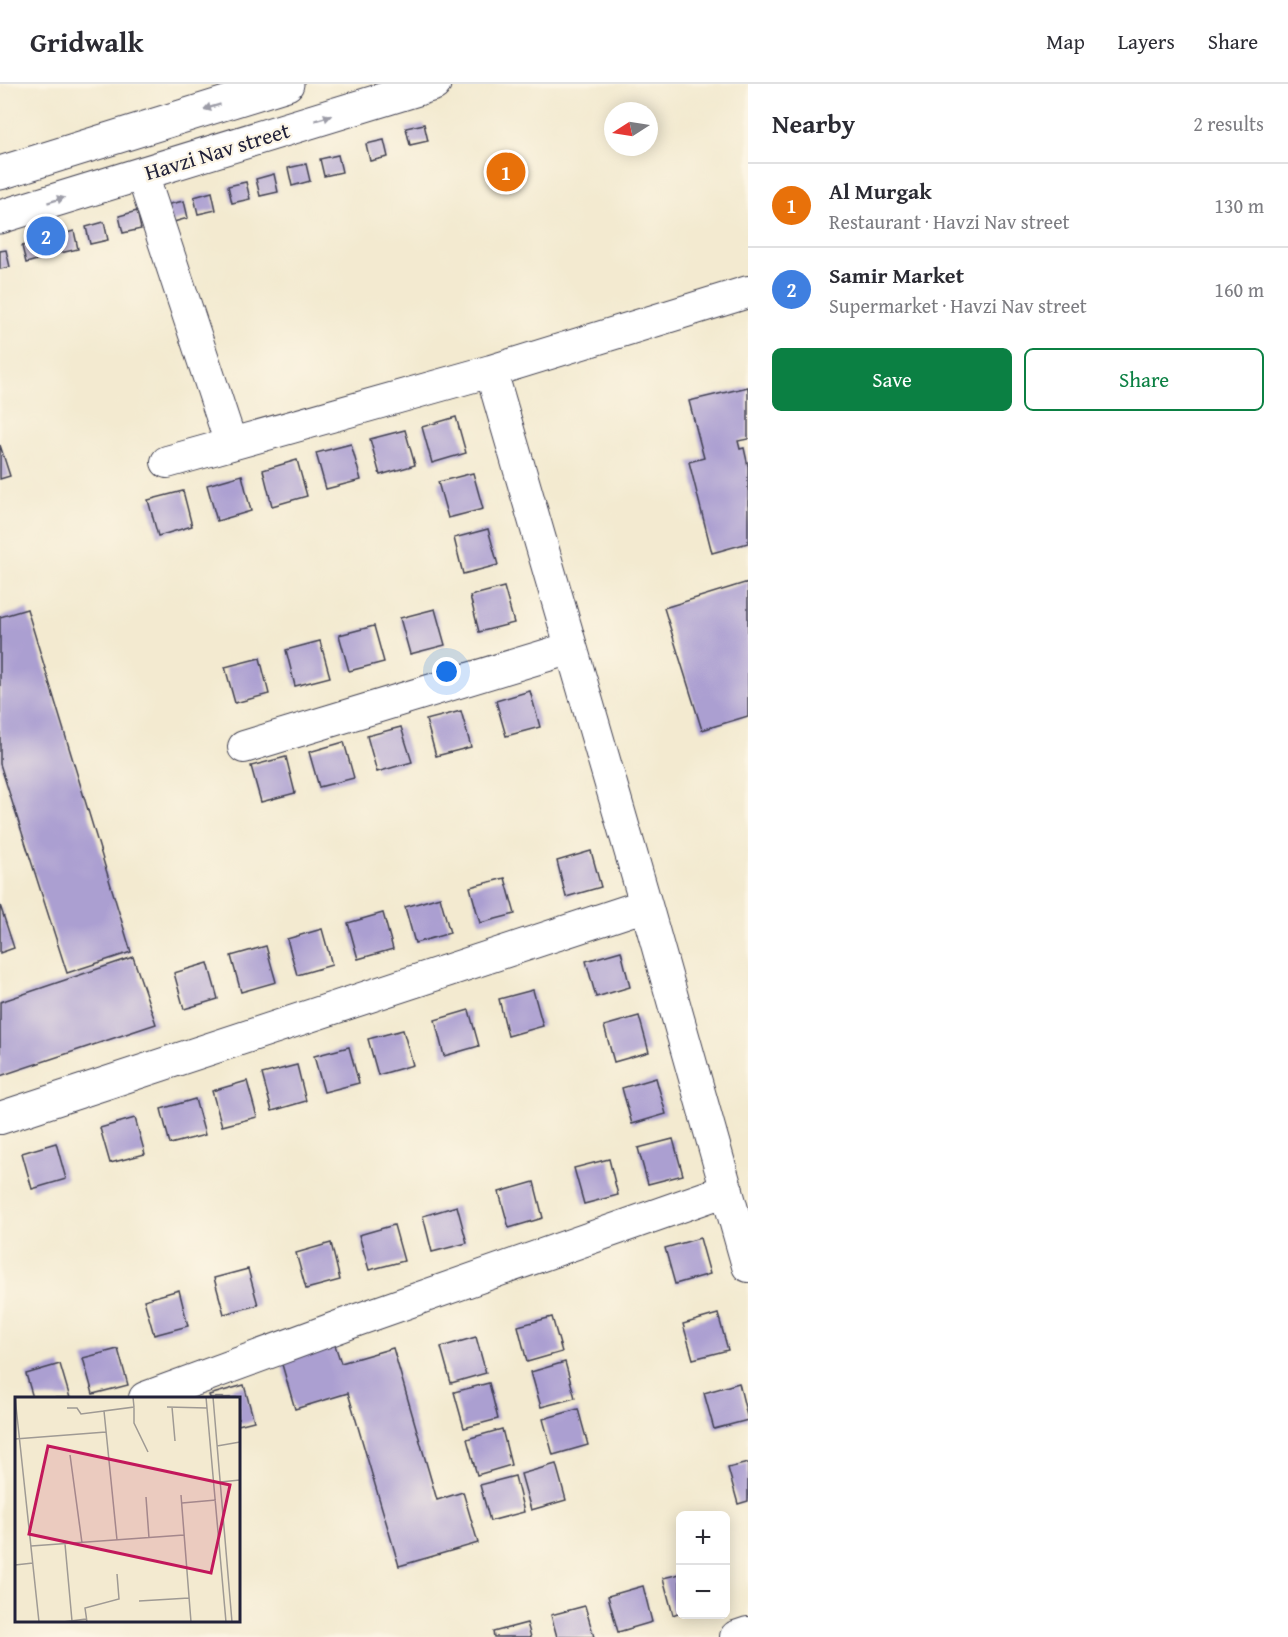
<!DOCTYPE html>
<html lang="en">
<head>
<meta charset="utf-8">
<style>
  body { margin:0; font-family:"Gentium Book Plus",serif; background:#f7f7f7; color:#2b2b33 }
  .controls { position:absolute; right:18px; bottom:18px; display:grid; overflow:hidden; border-radius:9px; box-shadow:0 3px 15px #0003 }
  .controls button { width:54px; height:54px; display:grid; place-items:center; padding:0; border:0; border-bottom:2px solid #e1e1e2; background:#fff; color:#2b2b33; font:30px sans-serif }
  .compass { position:absolute; left:604px; top:18px; width:54px; height:54px; border-radius:50%; background:#fff; box-shadow:0 3px 15px #0003; rotate:258deg }
  .you { position:absolute; left:447px; top:588px; width:21px; height:21px; margin:-15px; border:4px solid #fff; border-radius:50%; background:#1a73e8; box-shadow:0 0 0 9px #1a73e833 }
  .badge { display:grid; place-items:center; width:39px; height:39px; border-radius:50%; background:#0b8043; color:#fff; font-size:20px; font-weight:700 }
  .pin { position:absolute; translate:-50% -50%; border:3px solid #fff; box-shadow:0 2px 6px #0006 }
  .list { margin:0; padding:0; list-style:none }
  h2 { display:flex; justify-content:space-between; align-items:center; height:78px; margin:0; padding:0 24px; font-size:26px }
  h2 small { font-size:20px; font-weight:400; color:#7c7c81 }
  .list li { display:grid; grid-template-columns:39px 1fr auto; gap:18px; align-items:center; box-sizing:border-box; height:84px; padding:0 24px; border-top:2px solid #e1e1e2 }
  .list b { display:block; font-size:22px; white-space:nowrap }
  .list p { margin:0; font-size:20px; white-space:nowrap; color:#7c7c81 }
  .list em { font-size:20px; font-style:normal; color:#7c7c81 }
  .actions { display:flex; gap:12px; padding:18px 24px }
  .actions a { flex:1; padding:14px 0; border:2px solid #0b8043; border-radius:9px; text-align:center; font-size:21px; color:#0b8043 }
  .actions .main { background:#0b8043; color:#fff }
  .map { position:relative; flex:none; width:748px; height:1553px; overflow:hidden }
  header { display:flex; align-items:center; gap:36px; box-sizing:border-box; height:84px; padding:0 30px; background:#fff; border-bottom:2px solid #e1e1e2 }
  header strong { font-size:28px }
  nav { display:flex; gap:33px; margin-inline-start:auto; font-size:21px }
  main { display:flex }
  aside { flex:1; background:#fff }
  .map>svg:first-child { display:block }
</style>
</head>
<body>
<header>
<strong>Gridwalk</strong>
<nav><a>Map</a><a>Layers</a><a>Share</a></nav>
</header>
<main>
<div class="map">
<svg width="748" height="1553" viewBox="0 0 748 1553">
  <rect width="100%" height="100%" fill="#fcf5e5"/>
  <filter id="ink" filterUnits="userSpaceOnUse"><feTurbulence type="fractalNoise" baseFrequency=".0167" numOctaves="2"/><feDisplacementMap in="SourceGraphic" scale="12" xChannelSelector="R" yChannelSelector="G"/><feConvolveMatrix kernelMatrix="1 2 1 2 8 2 1 2 1" color-interpolation-filters="sRGB"/></filter>
  <filter id="wash" filterUnits="userSpaceOnUse"><feTurbulence type="fractalNoise" baseFrequency=".008" numOctaves="4" result="noise"/><feDisplacementMap in="SourceGraphic" scale="24" xChannelSelector="R" yChannelSelector="G"/><feGaussianBlur stdDeviation="1.35" result="paint"/><feColorMatrix in="noise" values="0 0 0 0 0 0 0 0 0 0 0 0 0 0 0 0 0 1.4 0 .05"/><feComposite in="paint" operator="in"/></filter>
  <g filter="url(#wash)">
    <rect width="100%" height="100%" fill="#f3ead0"/>
    <g id="blocks">
      <path fill="#ab9fd1" d="M424 40 428 57 410 61 406 44Z
        M384 56 388 73 370 77 366 60Z
        M338 71 342 88 324 92 320 75Z
        M306 80 310 97 292 102 288 84Z
        M274 90 278 108 260 112 256 95Z
        M246 98 250 115 232 119 228 102Z
        M212 108 216 126 198 130 194 113Z
        M184 117 188 134 170 139 165 121Z
        M137 127 141 145 123 149 119 132Z
        M104 138 108 156 90 160 86 143Z
        M74 147 78 165 60 169 56 152Z
        M40 157 44 174 26 179 22 162Z
        M6 166 10 183 0 185V167Z
        M748 303V355L738 357 740 365 744 364 748 382V459L712 469 689 378 704 374 689 317Z
        M456 333 466 369 432 379 422 343Z
        M405 346 415 381 380 391 370 355Z
        M351 360 361 396 326 405 316 369Z
        M0 361 10 392 0 395Z
        M297 376 307 412 272 422 263 386Z
        M473 389 483 425 448 434 438 398Z
        M242 391 251 427 217 437 207 401Z
        M183 407 192 442 158 452 148 416Z
        M488 445 498 481 463 490 454 454Z
        M748 498V632L702 646 664 524Z
        M504 503 514 539 479 548 470 512Z
        M27 525 131 868 67 889 0 680V533Z
        M435 525 445 561 410 570 400 534Z
        M374 542 384 578 349 587 339 551Z
        M320 557 330 593 295 602 286 566Z
        M260 574 269 610 235 619 225 583Z
        M530 607 540 643 506 652 496 617Z
        M461 627 471 663 436 672 426 636Z
        M401 643 412 678 377 688 367 652Z
        M344 658 354 694 319 703 309 668Z
        M286 673 295 709 261 718 251 682Z
        M591 767 601 803 566 813 557 777Z
        M505 794 515 830 480 839 470 803Z
        M440 813 450 849 415 859 405 823Z
        M0 821 14 864 0 869Z
        M383 829 393 865 358 875 348 839Z
        M322 845 332 881 297 891 287 855Z
        M266 862 276 898 241 908 231 872Z
        M621 867 630 903 596 913 586 877Z
        M133 873 156 940 0 992V918Z
        M208 879 218 915 184 925 174 889Z
        M533 906 543 942 508 952 499 915Z
        M469 926 479 962 444 972 435 936Z
        M639 932 649 968 614 978 604 942Z
        M403 946 413 981 378 991 368 955Z
        M349 963 359 999 324 1008 314 972Z
        M297 981 306 1017 272 1027 262 990Z
        M656 994 666 1030 632 1040 622 1004Z
        M247 997 257 1033 222 1042 212 1007Z
        M195 1015 205 1051 170 1060 161 1025Z
        M135 1034 145 1070 110 1079 100 1044Z
        M673 1055 683 1091 648 1100 638 1064Z
        M56 1059 66 1095 32 1105 22 1069Z
        M609 1075 618 1111 584 1120 574 1084Z
        M534 1098 543 1134 509 1144 499 1108Z
        M457 1122 467 1159 432 1168 423 1132Z
        M394 1141 404 1177 369 1186 359 1151Z
        M700 1154 710 1190 675 1200 665 1164Z
        M331 1159 340 1196 306 1205 296 1169Z
        M248 1185 258 1221 224 1230 214 1194Z
        M179 1206 188 1242 154 1251 144 1216Z
        M718 1230 728 1266 693 1275 683 1240Z
        M552 1233 562 1268 527 1278 518 1242Z
        M476 1253 486 1289 451 1299 441 1263Z
        M335 1261 341 1279 393 1264 437 1416 463 1408 478 1459 399 1482 348 1309 295 1325 281 1277Z
        M118 1265 128 1301 93 1310 83 1274Z
        M565 1278 575 1314 541 1323 531 1288Z
        M60 1280 70 1314H33L26 1290Z
        M489 1299 498 1335 464 1344 454 1308Z
        M739 1299 748 1336 714 1345 704 1309Z
        M244 1301 254 1337 238 1341V1314H210L209 1311Z
        M578 1325 588 1361 553 1371 543 1335Z
        M502 1345 511 1381 477 1391 467 1355Z
        M748 1379V1417L738 1420 728 1384Z
        M556 1380 566 1416 531 1426 521 1390Z
        M515 1392 524 1428 490 1437 480 1401Z
        M680 1490V1528L673 1531 663 1494Z
        M643 1502 652 1538 618 1548 608 1512Z
        M585 1522 594 1553H557L551 1531Z
        M527 1539 531 1553H494L493 1548Z"/>
    </g>
  </g>
  <g filter="url(#ink)">
    <use href="#blocks" fill-opacity="0" stroke="#414051" stroke-width="1.5"/>
    <g fill="none" stroke-linecap="round" stroke-linejoin="round">
      <defs>
        <path id="minor" d="M142 90 231 360
          M491 287 646 821 748 1182
          M167 378 491 287 748 208
          M244 663 571 564
          M0 1034 646 821
          M145 1314 357 1236 727 1106
          M736 1553 748 1549"/>
        <path id="major" d="M0 89 287 0
          M0 133 434 0"/>
      </defs>
      <use href="#minor" stroke="#414051" stroke-width="34"/>
      <use href="#major" stroke="#414051" stroke-width="35"/>
      <use href="#minor" stroke="#fff" stroke-width="32"/>
      <use href="#major" stroke="#fff" stroke-width="33"/>
    </g>
    <defs><path id="oneway-solid" d="M-6-.8H1V-3.2L6.5 0L1 3.2V.8H-6Z" transform="scale(1.5)"/></defs>
    <g fill="#9c9ca7">
      <use href="#oneway-solid" transform="translate(212 23) rotate(163)"/>
      <use href="#oneway-solid" transform="translate(323 34) rotate(-17)"/>
      <use href="#oneway-solid" transform="translate(56 116) rotate(-17)"/>
    </g>
  </g>
  <g text-anchor="middle" dominant-baseline="central" stroke-width="4.5" stroke-linejoin="round" paint-order="stroke">
    <g font-size="22" fill="#22223b" stroke="#fcf5e5">
      <text transform="translate(217 67) rotate(-17)">Havzi Nav street</text>
    </g>
  </g>
  <g transform="translate(15 1313)">
    <rect width="225" height="225" fill="#f3ead0"/>
    <path fill="none" stroke="#9f9a94" stroke-width="1.5" d="M0 0 24 225M191 0 211 225M198 0 217 225M119 10V26L133 55M152 10 192 11M157 10 160 44M52 11H62L66 17 89 14M0 42 91 35M202 49 225 45M55 58 67 146M205 85 225 83M166 98 176 225M131 100 134 141M167 106 201 103M102 143 89 14 119 10 118 0M50 147 57 224M16 149 169 138M0 168 18 166M124 204 174 201M48 225 71 222M72 225 70 211 104 202 102 177"/>
    <path fill="#c2185b" fill-opacity="0.15" stroke="#c2185b" stroke-width="3" d="M33 49 215 88 196 176 14 137Z"/>
    <rect width="225" height="225" fill="none" stroke="#22223b" stroke-width="3"/>
  </g>
</svg>
<div class="controls">
<button>+</button>
<button>−</button>
</div>
<svg class="compass" viewBox="-18 -18 36 36"><path d="M0-13l5 13h-10z" fill="#e53935"/><path d="M0 13l5-13h-10z" fill="#7c7c81"/></svg>
<div class="you"></div>
<div class="pin badge" style="left:506px;top:88px;background:#e8710a">1</div>
<div class="pin badge" style="left:46px;top:152px;background:#3f7fe0">2</div>
</div>
<aside>
<h2>Nearby<small>2 results</small></h2>
<ul class="list">
<li><span class="badge" style="background:#e8710a">1</span><div><b>Al Murgak</b><p>Restaurant · Havzi Nav street</p></div><em>130 m</em></li>
<li><span class="badge" style="background:#3f7fe0">2</span><div><b>Samir Market</b><p>Supermarket · Havzi Nav street</p></div><em>160 m</em></li>
</ul>
<div class="actions"><a class="main">Save</a><a>Share</a></div>
</aside>
</main>
</body>
</html>
